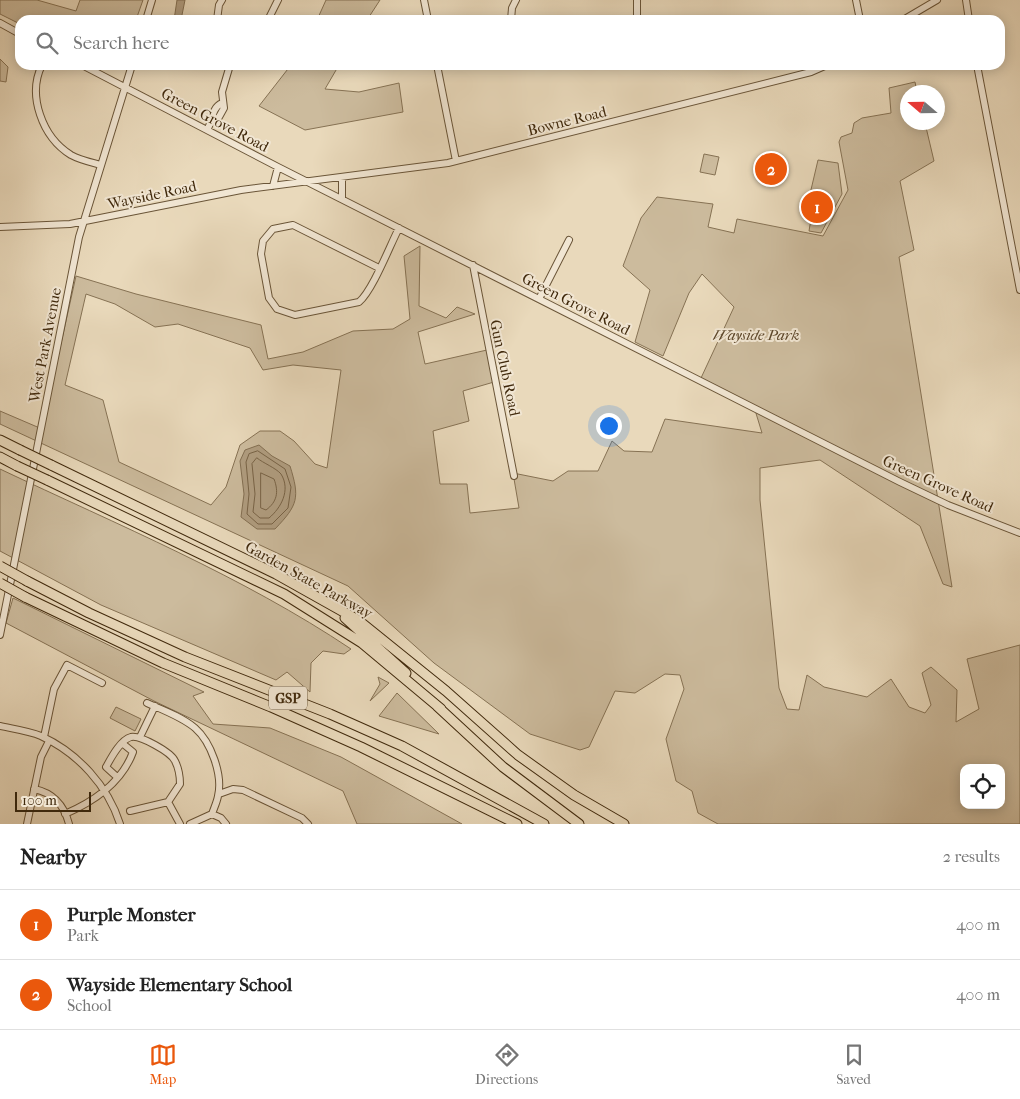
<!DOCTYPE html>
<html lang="en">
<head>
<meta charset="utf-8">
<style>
  body { margin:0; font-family:"IM FELL French Canon",serif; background:#f6f6f6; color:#222 }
  .controls { position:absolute; right:15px; bottom:15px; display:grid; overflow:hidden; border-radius:10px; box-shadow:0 2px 12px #0003 }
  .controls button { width:45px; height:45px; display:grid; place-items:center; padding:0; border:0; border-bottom:1px solid #e0e0e0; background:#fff; color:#222; font:25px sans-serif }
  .compass { position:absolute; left:900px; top:85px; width:45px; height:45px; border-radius:50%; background:#fff; box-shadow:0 2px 12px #0003; rotate:290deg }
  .scale { position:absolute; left:15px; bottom:12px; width:76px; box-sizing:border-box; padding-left:5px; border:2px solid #40290c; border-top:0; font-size:14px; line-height:18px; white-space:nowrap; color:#40290c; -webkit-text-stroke:4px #f1e6d3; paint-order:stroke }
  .you { position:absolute; left:608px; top:425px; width:18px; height:18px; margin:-12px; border:4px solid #fff; border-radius:50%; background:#1a73e8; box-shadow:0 0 0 8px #1a73e833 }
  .badge { display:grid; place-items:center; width:32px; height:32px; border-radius:50%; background:#ea580c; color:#fff; font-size:16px; font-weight:700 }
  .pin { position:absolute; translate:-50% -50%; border:2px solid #fff; box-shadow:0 1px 5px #0006 }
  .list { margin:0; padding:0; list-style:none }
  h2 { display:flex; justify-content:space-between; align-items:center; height:65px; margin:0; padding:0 20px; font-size:21px }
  h2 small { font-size:16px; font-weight:400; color:#767676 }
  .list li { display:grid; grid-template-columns:32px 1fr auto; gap:15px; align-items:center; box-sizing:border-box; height:70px; padding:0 20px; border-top:1px solid #e0e0e0 }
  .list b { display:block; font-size:19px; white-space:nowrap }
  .list p { margin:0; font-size:16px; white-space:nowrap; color:#767676 }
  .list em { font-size:16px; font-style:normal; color:#767676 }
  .icon { flex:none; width:28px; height:28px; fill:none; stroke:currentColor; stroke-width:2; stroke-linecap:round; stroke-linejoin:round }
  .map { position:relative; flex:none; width:1020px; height:824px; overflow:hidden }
  .search { position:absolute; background:#fff; box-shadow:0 2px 12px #0003; left:15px; right:15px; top:15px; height:55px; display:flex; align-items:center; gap:12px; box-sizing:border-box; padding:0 18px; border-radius:15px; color:#767676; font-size:19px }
  .sheet { height:205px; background:#fff }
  nav { display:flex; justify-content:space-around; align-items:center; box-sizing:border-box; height:70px; border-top:1px solid #e0e0e0; background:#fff; font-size:14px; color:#767676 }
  nav a { display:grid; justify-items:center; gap:2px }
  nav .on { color:#ea580c }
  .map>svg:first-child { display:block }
</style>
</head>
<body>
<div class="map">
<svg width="1020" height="824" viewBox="0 0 1020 824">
  <rect width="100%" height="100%" fill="#e9d9bb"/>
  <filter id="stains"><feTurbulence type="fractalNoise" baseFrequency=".004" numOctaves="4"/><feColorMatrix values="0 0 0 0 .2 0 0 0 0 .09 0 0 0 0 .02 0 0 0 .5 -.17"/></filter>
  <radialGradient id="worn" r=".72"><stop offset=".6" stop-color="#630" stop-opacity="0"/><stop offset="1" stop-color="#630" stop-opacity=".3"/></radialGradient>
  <path fill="#ccbb9d" stroke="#867254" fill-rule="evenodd" d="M0 0H37L76 11 80 0H143L137 17H109L108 20H20V24L0 14Z
    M326 0H380L367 20H317Z
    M0 59 8 67 6 82 0 81Z
    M291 65H339L325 89 359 92 399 83 403 112 305 130 259 106Z
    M915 82 917 92H908V122L925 123 934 161 900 181 914 250 899 257 952 587 943 584 920 526 820 460 760 468V500L779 688 787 709 799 710 807 675 824 687 867 697 891 679 909 707 925 713 931 705 922 673 931 667 957 690 956 722 979 709 967 659 1020 645V824H718L698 813 692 791 676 781 666 739 684 689 680 675 665 674 635 693 615 691 589 747 580 750 530 734 434 663 348 586 0 424V411L42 429 76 276 136 294 261 325 268 359 303 352 353 331 393 329 410 319 404 256 420 246 419 306 446 318 457 307 475 314 418 332 425 364 487 350 494 382 463 391 469 421 433 431 440 484H467L470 513 519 508 513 473 553 481 568 471H598L612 441 624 451 652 452 665 419 762 433 755 410 701 378 734 307 702 274 689 293 663 356 635 342 650 290 623 266 641 218 657 197 713 204 708 227 734 233 737 219 823 236 848 190 839 142 841 137 852 133 854 123 862 118 891 113 889 88ZM86 294 115 304 155 327 178 324 250 348 263 370 293 365 341 370 327 468 315 464 294 441 280 431H260L240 445 226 487 211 505 119 462 103 400 65 385ZM964 768H1001V805H964Z
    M704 154 719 157 715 175 700 172Z
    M818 160 838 163 842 194 821 233 809 231 815 195 810 194Z
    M0 469C118 525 242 576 351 649L344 654 323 651 311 663 310 692 287 672 276 680 101 605 0 551Z
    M13 598 204 692 193 696 213 724 270 728 341 757 462 824H357L343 791 154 701 6 623Z
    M378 677 389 683 370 701 380 684Z
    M397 693 439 734 379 716Z
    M116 707 141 719 135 731 110 718Z"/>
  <path fill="#b09d80" stroke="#836f52" d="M177 0H185L181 20H174Z
    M259 445 272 456 290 466C300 498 298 505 275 529H257L241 517 244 494 240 461 245 450Z"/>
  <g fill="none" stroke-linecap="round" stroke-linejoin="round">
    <path stroke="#786346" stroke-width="1" d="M258 451 285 469 291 487 288 508 272 524H258L247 514 249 494 246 462 249 454Z
      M257 458C263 463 276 468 281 474 291 490 281 508 269 518H260L253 512 255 494 252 464Z
      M261 473 274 479C279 492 277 502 266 510L261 508Z"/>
    <defs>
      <path id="minor" d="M424 0 428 20
        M856 0 860 20
        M966 0 969 20
        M146 20 152 0
        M217 20 219 5 222 0
        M268 20 278 0
        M511 20 512 8 516 0
        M637 20V0
        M903 20 937 0
        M0 23 20 34
        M42 65C27 95 42 137 71 155 80 160 90 162 101 165
        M82 65 278 167 900 482 948 505 1020 533
        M437 65 456 161
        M977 65 1020 290
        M212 121 219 117 224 108 222 92 230 65
        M207 130C213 121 211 108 222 103
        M273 186 278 167
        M342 198V178
        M0 227 70 224 241 190 448 163 811 72 827 65
        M473 265 514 476
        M379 268 293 225 273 229 263 241 261 254 269 298 277 309 295 315 359 302C373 290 390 245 399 228
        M539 299 569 240
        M0 635 79 237 132 65
        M147 703C163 710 182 717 195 728 211 742 223 775 218 796 217 802 214 808 212 814
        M0 726C14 729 29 731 41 736 78 753 108 786 120 824
        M44 737 54 689 67 665 102 683
        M140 737 155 706
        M117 777 106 767C111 758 120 740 131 737 140 735 171 752 175 761 178 767 180 777 180 784L168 802 130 811
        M34 789C54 793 64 805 69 824
        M219 794 233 789 243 790 302 818 308 824
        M168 802 180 824
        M65 814C93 802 122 782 133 752L122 743
        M212 814 221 818 226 824
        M27 824 41 757 49 741
        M190 824 212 814"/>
      <path id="highway" d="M0 440 20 450
        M0 457 17 466
        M51 465 276 574 358 620 446 691 518 755 574 795 624 824
        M47 480 284 594 362 643 441 709
        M27 581 89 613 185 657 330 714 402 746 544 824
        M25 597 163 663 271 707 361 747 517 824
        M345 618 406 673
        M437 706 503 767 579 824"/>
    </defs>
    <use href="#minor" stroke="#6a5538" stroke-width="8"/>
    <use href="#highway" stroke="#40290c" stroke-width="11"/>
    <use href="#minor" stroke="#f1e6d3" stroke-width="6"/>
    <use href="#highway" stroke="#e9d9bb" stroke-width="9"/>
    <defs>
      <path id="highway-bridge" d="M20 450 51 465
        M17 466 47 480
        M0 566 27 581
        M0 583 25 597"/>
    </defs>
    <use href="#highway-bridge" stroke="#40290c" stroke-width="11" stroke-linecap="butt"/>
    <use href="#highway-bridge" stroke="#e9d9bb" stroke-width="9"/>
  </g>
  <g text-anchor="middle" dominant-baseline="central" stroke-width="4" stroke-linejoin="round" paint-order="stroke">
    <rect fill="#f1e6d3" stroke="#756248" stroke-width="1" x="269" y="686.5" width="38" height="23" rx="4"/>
    <g font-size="14" font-weight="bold" fill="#40290c">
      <text x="288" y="698">GSP</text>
    </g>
    <g font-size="15" fill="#40290c" stroke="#f1e6d3">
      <text transform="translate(215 120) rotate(28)">Green Grove Road</text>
      <text transform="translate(567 121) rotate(-14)">Bowne Road</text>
      <text transform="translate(152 195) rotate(-12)">Wayside Road</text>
      <text transform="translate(576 304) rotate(27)">Green Grove Road</text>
      <text transform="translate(45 345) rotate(-79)">West Park Avenue</text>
      <text transform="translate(505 368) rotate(78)">Gun Club Road</text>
      <text transform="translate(938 484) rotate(24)">Green Grove Road</text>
      <text transform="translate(309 580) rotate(29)">Garden State Parkway</text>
    </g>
    <g font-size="15" font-style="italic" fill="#5c4629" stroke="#f1e6d3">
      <text x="756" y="335">Wayside Park</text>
    </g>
  </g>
  <rect width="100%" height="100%" filter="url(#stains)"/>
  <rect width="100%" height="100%" fill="url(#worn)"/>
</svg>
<div class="controls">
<button><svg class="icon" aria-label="locate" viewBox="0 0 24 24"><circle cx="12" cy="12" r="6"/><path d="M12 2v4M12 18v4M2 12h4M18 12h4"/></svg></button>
</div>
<svg class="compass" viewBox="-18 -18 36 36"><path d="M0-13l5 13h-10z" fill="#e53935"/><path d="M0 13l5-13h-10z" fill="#767676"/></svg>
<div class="scale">100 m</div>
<div class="you"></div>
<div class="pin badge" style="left:817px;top:207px">1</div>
<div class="pin badge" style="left:771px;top:169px">2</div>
<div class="search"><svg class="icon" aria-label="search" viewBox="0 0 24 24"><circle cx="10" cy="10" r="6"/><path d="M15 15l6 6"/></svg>Search here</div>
</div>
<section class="sheet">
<h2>Nearby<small>2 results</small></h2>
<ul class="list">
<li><span class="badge">1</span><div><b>Purple Monster</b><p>Park</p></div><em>400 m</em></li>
<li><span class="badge">2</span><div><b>Wayside Elementary School</b><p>School</p></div><em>400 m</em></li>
</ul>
</section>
<nav>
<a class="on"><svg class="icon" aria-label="map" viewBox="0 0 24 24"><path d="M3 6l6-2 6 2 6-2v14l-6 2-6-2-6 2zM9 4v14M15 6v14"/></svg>Map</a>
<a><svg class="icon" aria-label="directions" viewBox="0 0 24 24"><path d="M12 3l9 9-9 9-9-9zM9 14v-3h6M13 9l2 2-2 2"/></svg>Directions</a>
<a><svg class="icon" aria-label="saved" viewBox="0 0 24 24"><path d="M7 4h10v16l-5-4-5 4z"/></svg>Saved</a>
</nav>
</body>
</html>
